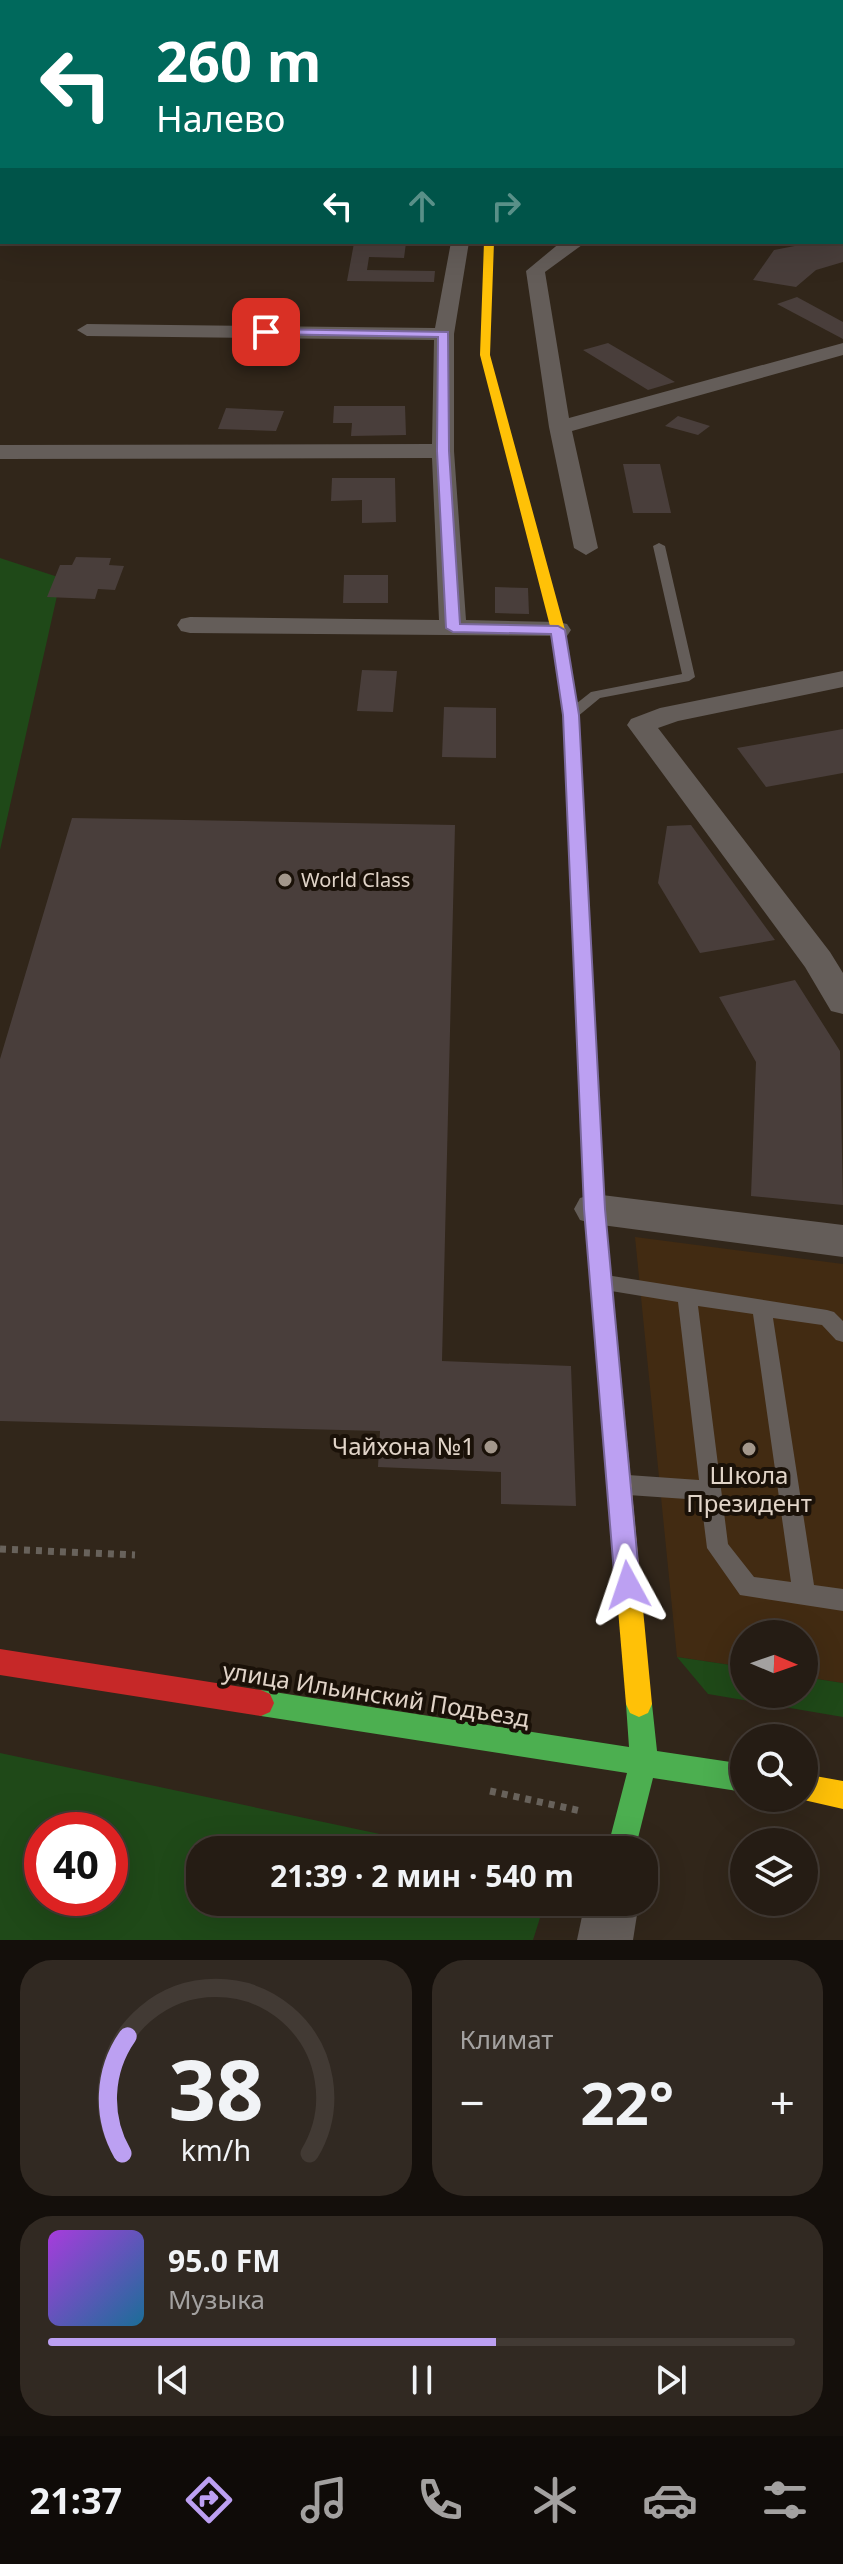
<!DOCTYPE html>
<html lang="ru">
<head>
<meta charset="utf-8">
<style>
  :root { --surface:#251c14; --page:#312922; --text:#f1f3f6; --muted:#a3a1a0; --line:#423a34; --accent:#bca0f2 }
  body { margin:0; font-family:"Noto Sans",sans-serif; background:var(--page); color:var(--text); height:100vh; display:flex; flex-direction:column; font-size:30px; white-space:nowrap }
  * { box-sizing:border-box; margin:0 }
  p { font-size:26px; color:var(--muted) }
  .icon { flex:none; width:44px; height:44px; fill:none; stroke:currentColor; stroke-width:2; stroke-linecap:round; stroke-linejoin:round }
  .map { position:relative; height:1940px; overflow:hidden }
  .side { display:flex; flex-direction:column; gap:20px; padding:20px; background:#140f0b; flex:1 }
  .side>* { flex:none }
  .banner { position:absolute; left:0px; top:0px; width:844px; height:244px; box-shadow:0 8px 32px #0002,0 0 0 2px var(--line); background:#00695c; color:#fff; overflow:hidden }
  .needle { width:52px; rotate:92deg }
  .fabs { position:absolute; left:730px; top:1620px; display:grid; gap:16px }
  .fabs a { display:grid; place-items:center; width:88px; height:88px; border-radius:50%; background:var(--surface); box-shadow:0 8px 32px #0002,0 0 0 2px var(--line); font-size:40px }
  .speed { position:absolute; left:24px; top:1812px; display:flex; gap:16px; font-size:40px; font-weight:700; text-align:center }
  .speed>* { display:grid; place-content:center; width:104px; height:104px; border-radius:50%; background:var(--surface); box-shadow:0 8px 32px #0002,0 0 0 2px var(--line); line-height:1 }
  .speed .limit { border:12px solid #d22; background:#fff; color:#111 }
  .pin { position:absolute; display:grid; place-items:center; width:68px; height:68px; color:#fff; margin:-34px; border-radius:16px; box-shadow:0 4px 12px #0006 }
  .me { position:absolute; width:88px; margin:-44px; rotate:355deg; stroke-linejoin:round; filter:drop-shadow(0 0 6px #0008) }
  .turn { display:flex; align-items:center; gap:28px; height:168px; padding:0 24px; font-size:36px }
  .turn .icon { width:104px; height:104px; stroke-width:2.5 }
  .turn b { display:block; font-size:56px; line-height:68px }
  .lanes { display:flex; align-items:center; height:76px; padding:0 24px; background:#0003; justify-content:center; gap:40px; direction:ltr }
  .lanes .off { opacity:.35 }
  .big { font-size:60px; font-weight:700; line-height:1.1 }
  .side .tile { flex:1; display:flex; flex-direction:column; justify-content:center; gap:12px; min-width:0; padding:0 28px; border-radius:32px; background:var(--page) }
  .side .dial { align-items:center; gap:0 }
  .dial svg { height:208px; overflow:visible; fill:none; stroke:var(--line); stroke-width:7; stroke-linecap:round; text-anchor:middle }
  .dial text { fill:var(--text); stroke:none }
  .song { display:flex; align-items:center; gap:24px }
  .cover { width:96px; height:96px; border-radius:12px; background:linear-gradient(135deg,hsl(280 70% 55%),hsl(200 70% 35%)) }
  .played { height:8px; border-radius:4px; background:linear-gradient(90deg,var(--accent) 60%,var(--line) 60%) }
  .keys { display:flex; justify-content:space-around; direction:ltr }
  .heat { display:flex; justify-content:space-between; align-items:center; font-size:44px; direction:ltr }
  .side .tiles { flex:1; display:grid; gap:20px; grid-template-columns:1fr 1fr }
  .tile:last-child { grid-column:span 2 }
  .trip { position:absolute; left:186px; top:1836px; width:472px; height:80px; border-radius:32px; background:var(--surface); box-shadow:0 8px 32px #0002,0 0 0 2px var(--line); font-weight:700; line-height:80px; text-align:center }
  .menu { display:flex; height:128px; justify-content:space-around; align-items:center; background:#0f0b08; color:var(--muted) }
  .menu .icon { width:56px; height:56px }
  .menu .active { color:var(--accent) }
  .menu b { font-size:36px; color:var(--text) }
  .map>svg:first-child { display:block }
  .built { fill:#422b12 }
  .green { fill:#1f4918; fill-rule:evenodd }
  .building { fill:#493e3b }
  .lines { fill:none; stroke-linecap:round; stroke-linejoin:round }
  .path { stroke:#68625b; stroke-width:7; stroke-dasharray:6 6; stroke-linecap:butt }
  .lane { fill:#645d59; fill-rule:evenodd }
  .street { fill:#645d59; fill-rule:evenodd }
  .fast { fill:#4caf50; fill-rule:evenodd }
  .slow { fill:#ffc107; fill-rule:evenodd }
  .jam { fill:#c62828; fill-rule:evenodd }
  .route { fill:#bca0f2; stroke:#7a689d; stroke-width:2 }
  .poi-dot { fill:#a3978b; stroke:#1a1108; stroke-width:3 }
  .labels { text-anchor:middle; stroke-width:8; stroke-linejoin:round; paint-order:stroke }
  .poi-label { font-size:20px; fill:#e1d4c8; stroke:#1a1108; text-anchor:start }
  .near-poi-label { font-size:24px; fill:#e1d4c8; stroke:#1a1108; text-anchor:end }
  .near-street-label { font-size:24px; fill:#e1d4c8; stroke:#1a1108 }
</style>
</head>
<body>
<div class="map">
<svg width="843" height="1940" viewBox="0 0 843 1940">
  <rect width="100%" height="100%" fill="#31261a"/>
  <!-- built -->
  <polygon class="built" points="635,1237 843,1264 843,1683 804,1677 804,1634 744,1634 744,1667 677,1657"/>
  <!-- green -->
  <g class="green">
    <polygon points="0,558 61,578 0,850"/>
    <polygon points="677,1657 744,1667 744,1694 804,1694 804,1677 843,1683 843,1717 708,1694"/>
    <path d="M 0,1753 L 455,1850 L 200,1850 L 200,1902 L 545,1902 L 533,1940 L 0,1940 ZM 110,1830 L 110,1898 L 42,1898 L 42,1830 Z"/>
  </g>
  <!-- building -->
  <g class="building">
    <polygon points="354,243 406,243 404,258 369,257 367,270 435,271 434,282 347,281"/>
    <polygon points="805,244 843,244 843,262 816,270 796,287 753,280 774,250"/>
    <polygon points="797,297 843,322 843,339 777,304"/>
    <polygon points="608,343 675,382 648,390 583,350"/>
    <polygon points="334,406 405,406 406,435 351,436 352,423 333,423"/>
    <polygon points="226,408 284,411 276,431 218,429"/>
    <polygon points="678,416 710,426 698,435 665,426"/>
    <polygon points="623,464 660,464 671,513 633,513"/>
    <polygon points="332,478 395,478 396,522 362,523 362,500 331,501"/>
    <polygon points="76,557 111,558 109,565 124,566 115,590 98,589 95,599 47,597 60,565 72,565"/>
    <polygon points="344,575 388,575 388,603 343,603"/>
    <polygon points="495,587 528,588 529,614 495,613"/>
    <polygon points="362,670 397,671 393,712 357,711"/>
    <polygon points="444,707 496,708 496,758 442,757"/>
    <polygon points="843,729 843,773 766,787 737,748"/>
    <polygon points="72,818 455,825 442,1361 571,1366 576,1506 501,1504 501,1472 378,1467 380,1431 0,1421 0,1059"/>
    <polygon points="691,825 775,940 700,953 658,883 667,826"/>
    <polygon points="795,980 840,1051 843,1205 751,1196 756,1062 719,997"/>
  </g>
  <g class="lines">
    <!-- path -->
    <g class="path">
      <polyline points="0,1549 135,1555"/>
      <polyline points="490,1791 581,1811"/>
    </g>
    <!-- lane -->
    <g class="lane">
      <polygon points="659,543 665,546 695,677 689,681 600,698 577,717 567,717 567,711 591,692 682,674 653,546"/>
      <path d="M 606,1275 L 827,1310 L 834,1312 L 843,1321 L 843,1342 L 836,1340 L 822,1325 L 773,1318 L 814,1585 L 843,1589 L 843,1611 L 740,1595 L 707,1548 L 701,1500 L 628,1495 L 620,1492 L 617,1485 L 620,1478 L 628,1475 L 699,1480 L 678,1302 L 599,1289 L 596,1283 L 599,1277 ZM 698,1306 L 753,1314 L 791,1582 L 754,1577 L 728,1544 Z"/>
    </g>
    <!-- street -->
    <g class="street">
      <rect x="0" y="109" width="2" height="10"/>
      <rect x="842" y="132" width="1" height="10"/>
      <polygon points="451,242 469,242 454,334 454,451 466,620 558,622 567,624 571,630 567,636 190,633 181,631 177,625 181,619 190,617 439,620 432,458 0,459 0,445 432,444 434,340 87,336 77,330 87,324 435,328"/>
      <polygon points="561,242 586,242 545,272 569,418 843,343 843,355 572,431 598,548 586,555 574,548 549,427 526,271"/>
      <polygon points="843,671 843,687 678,721 658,728 830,952 843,973 843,1014 831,1011 805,967 627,725 631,719 660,708"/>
      <polygon points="594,1194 843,1225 843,1257 594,1224 580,1220 574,1209 580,1198"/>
      <polygon points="585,1902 639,1902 633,1940 577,1940"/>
    </g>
    <!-- fast -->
    <g class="fast">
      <polygon points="564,667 571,671 579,715 604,1209 615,1314 612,1320 604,1323 596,1320 593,1314 584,1209 563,715 557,671"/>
      <polygon points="261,1690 629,1747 626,1704 630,1695 639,1691 648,1695 652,1704 657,1751 744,1764 744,1792 653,1778 635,1850 607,1850 627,1773 261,1716 252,1712 248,1703 252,1694"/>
    </g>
    <!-- slow -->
    <g class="slow">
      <polygon points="484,242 494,242 490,355 565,630 571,671 564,675 557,671 551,630 480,355"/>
      <polygon points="604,1305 612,1308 615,1314 652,1704 648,1713 639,1717 630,1713 626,1704 593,1314 596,1308"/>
      <polygon points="804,1774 843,1781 843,1809 795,1798 804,1798"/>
    </g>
    <!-- jam -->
    <polygon class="jam" points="0,1649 261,1690 270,1694 274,1703 270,1712 261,1716 0,1675"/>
  </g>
  <!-- route -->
  <polygon class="route" points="266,329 448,332 449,451 460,624 558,626 565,630 579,715 605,1209 640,1585 637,1594 628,1597 619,1594 615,1585 584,1209 563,715 551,634 453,632 446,628 437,451 438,337 262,334"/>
  <!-- markers -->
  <g class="poi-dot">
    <circle cx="285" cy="880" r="8"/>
    <circle cx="491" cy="1447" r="8"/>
    <circle cx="749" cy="1449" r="8"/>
  </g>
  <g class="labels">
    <!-- poi labels -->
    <g class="poi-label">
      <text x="301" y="887">World Class</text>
    </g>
    <!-- near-poi labels -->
    <g class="near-poi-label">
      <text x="475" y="1455">Чайхона №1</text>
      <text x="749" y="1484" text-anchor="middle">Школа<tspan x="749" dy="28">Президент</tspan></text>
    </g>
    <!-- near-street labels -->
    <g class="near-street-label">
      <text transform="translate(376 1695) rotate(9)" y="8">улица Ильинский Подъезд</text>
    </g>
  </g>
</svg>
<div class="fabs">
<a><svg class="needle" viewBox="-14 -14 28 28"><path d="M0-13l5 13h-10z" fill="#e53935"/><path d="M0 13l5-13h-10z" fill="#a3a1a0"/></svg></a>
<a><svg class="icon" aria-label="search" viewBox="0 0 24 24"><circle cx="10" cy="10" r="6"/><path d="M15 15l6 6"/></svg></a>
<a><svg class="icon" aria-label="layers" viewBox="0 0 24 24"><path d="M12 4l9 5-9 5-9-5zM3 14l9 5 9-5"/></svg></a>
</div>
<div class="speed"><div class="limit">40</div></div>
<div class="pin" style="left:266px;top:332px;background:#d93025"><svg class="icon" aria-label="arrive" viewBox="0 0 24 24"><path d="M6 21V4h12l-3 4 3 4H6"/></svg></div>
<svg class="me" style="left:628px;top:1585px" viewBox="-20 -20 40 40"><path d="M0-17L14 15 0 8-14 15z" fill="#bca0f2" stroke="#fff" stroke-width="4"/></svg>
<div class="trip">21:39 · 2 мин · 540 m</div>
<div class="banner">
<div class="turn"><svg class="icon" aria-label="left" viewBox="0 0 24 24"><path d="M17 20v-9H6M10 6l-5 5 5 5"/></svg><div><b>260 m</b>Налево</div></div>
<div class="lanes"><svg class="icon" aria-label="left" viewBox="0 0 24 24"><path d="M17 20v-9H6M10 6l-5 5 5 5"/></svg><svg class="icon off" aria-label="ahead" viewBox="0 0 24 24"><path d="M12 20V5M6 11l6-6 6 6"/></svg><svg class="icon off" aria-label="right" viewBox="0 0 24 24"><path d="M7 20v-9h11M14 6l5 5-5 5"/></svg></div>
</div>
</div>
<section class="side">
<div class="tiles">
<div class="tile dial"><svg viewBox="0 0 100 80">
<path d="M14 69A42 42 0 1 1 86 69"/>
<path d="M14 69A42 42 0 0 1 16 24" stroke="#bca0f2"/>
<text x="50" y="56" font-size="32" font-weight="700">38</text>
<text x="50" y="72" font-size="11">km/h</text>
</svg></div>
<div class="tile"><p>Климат</p>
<div class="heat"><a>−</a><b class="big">22°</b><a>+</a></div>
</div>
<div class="tile">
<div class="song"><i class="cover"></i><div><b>95.0 FM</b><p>Музыка</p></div></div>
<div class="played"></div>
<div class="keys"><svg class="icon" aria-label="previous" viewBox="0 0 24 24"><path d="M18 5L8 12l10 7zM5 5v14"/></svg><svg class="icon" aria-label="pause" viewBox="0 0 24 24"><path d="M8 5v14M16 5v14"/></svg><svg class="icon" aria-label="next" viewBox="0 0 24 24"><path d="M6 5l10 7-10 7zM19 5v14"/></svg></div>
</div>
</div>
</section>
<nav class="menu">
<b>21:37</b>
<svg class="icon active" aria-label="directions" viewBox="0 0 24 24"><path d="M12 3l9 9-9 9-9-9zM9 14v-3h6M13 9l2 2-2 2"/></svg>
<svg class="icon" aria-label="music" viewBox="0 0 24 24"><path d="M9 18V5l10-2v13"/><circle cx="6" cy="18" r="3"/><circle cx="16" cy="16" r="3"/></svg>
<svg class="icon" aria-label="phone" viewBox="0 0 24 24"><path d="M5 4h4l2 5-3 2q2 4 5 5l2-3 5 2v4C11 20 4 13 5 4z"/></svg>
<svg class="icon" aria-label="climate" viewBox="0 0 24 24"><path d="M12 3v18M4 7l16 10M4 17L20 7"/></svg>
<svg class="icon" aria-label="car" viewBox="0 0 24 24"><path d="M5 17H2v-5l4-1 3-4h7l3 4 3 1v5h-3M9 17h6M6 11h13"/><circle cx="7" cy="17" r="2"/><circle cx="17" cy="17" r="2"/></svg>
<svg class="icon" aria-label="filters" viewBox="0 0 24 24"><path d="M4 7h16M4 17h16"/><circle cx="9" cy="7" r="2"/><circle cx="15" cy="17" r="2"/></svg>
</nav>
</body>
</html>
